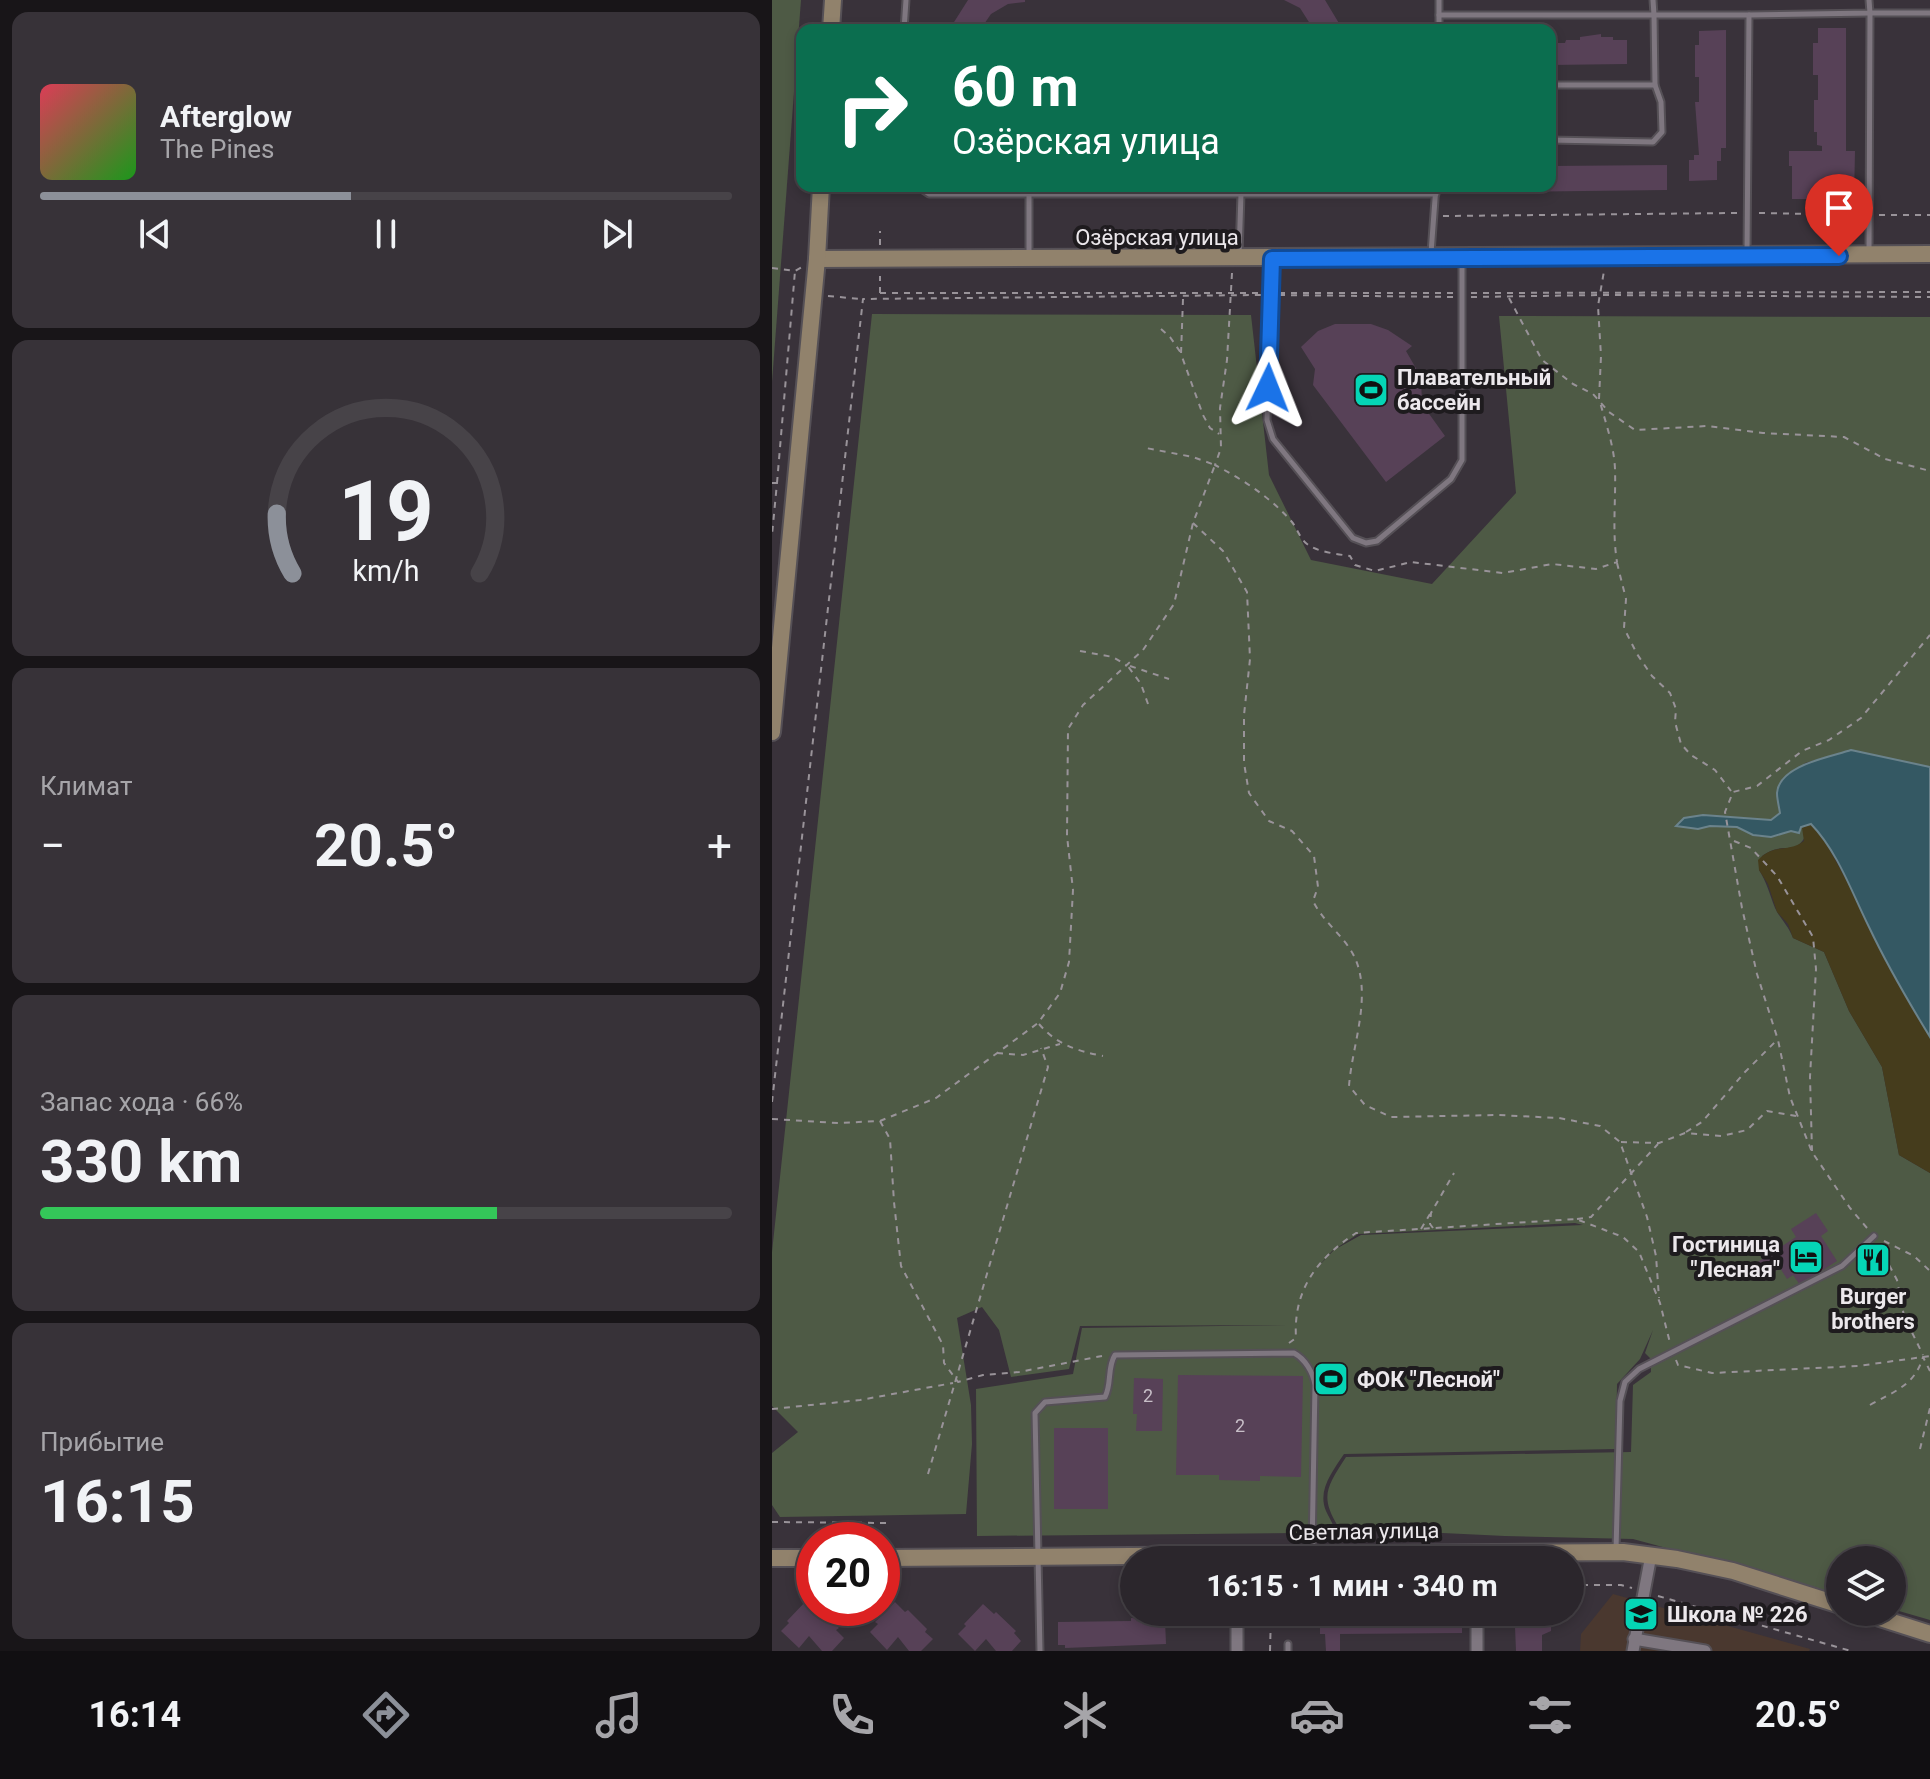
<!DOCTYPE html>
<html lang="ru">
<head>
<meta charset="utf-8">
<style>
  :root { --surface:#2b262c; --page:#373238; --text:#f1f3f6; --muted:#a6a5a9; --line:#474348; --accent:#8c9099 }
  body { margin:0; font-family:Roboto,sans-serif; background:var(--page); color:var(--text); height:100vh; display:flex; flex-direction:column; font-size:30px; white-space:nowrap }
  * { box-sizing:border-box; margin:0 }
  p { font-size:26px; color:var(--muted) }
  .icon { flex:none; width:44px; height:44px; fill:none; stroke:currentColor; stroke-width:2; stroke-linecap:round; stroke-linejoin:round }
  .map { position:relative; flex:1; overflow:hidden }
  .drawer { display:flex; flex-direction:column; gap:12px; padding:12px; background:#181518; width:772px }
  .drawer>* { flex:none }
  .banner { position:absolute; left:24px; top:24px; width:760px; height:168px; border-radius:16px; box-shadow:0 4px 12px #0003,0 0 0 2px var(--line); background:#0b6e4f; color:#fff; overflow:hidden }
  .fabs { position:absolute; left:1054px; top:1546px; display:grid; gap:16px }
  .fabs a { display:grid; place-items:center; width:80px; height:80px; border-radius:50%; background:var(--surface); box-shadow:0 4px 12px #0003,0 0 0 2px var(--line); font-size:40px }
  .speed { position:absolute; left:24px; top:1522px; display:flex; gap:16px; font-size:40px; font-weight:700; text-align:center }
  .speed>* { display:grid; place-content:center; width:104px; height:104px; border-radius:50%; background:var(--surface); box-shadow:0 4px 12px #0003,0 0 0 2px var(--line); line-height:1 }
  .speed .limit { border:12px solid #d22; background:#fff; color:#111 }
  .pin { position:absolute; display:grid; place-items:center; width:68px; height:68px; color:#fff; margin:-82px -34px; border-radius:50% 50% 50% 0; rotate:-45deg; box-shadow:0 0 8px #0007 }
  .pin .icon { rotate:45deg }
  .me { position:absolute; width:88px; margin:-44px; rotate:2deg; stroke-linejoin:round; filter:drop-shadow(0 0 6px #0008) }
  .turn { display:flex; align-items:center; gap:28px; height:168px; padding:0 24px; font-size:36px }
  .turn .icon { width:104px; height:104px; stroke-width:2.5 }
  .turn b { display:block; font-size:56px; line-height:68px }
  .big { font-size:60px; font-weight:700; line-height:1.1 }
  .drawer .tile { flex:1; display:flex; flex-direction:column; justify-content:center; gap:12px; min-width:0; padding:0 28px; border-radius:16px; background:var(--page) }
  .drawer .dial { align-items:center; gap:0 }
  .dial svg { height:208px; overflow:visible; fill:none; stroke:var(--line); stroke-width:7; stroke-linecap:round; text-anchor:middle }
  .dial text { fill:var(--text); stroke:none }
  .song { display:flex; align-items:center; gap:24px }
  .cover { width:96px; height:96px; border-radius:12px; background:linear-gradient(135deg,hsl(350 70% 55%),hsl(120 70% 35%)) }
  .played { height:8px; border-radius:4px; background:linear-gradient(90deg,var(--accent) 45%,var(--line) 45%) }
  .keys { display:flex; justify-content:space-around; direction:ltr }
  .heat { display:flex; justify-content:space-between; align-items:center; font-size:44px; direction:ltr }
  .charge { height:12px; border-radius:6px; background:linear-gradient(90deg,#34c759 66%,var(--line) 0) }
  .trip { position:absolute; left:348px; top:1546px; width:464px; height:80px; border-radius:40px; background:var(--surface); box-shadow:0 4px 12px #0003,0 0 0 2px var(--line); font-weight:700; line-height:80px; text-align:center }
  .dock { display:flex; height:128px; justify-content:space-around; align-items:center; background:#110f12; color:var(--muted) }
  .dock .icon { width:56px; height:56px }
  .dock .selected { color:var(--accent) }
  .dock b { font-size:36px; color:var(--text) }
  main { display:flex; flex:1; min-height:0 }
  .map>svg:first-child { display:block }
  .education { fill:#4a382f }
  .green { fill:#4e5a45; fill-rule:evenodd }
  .sand { fill:#453c1c }
  .water { fill:#345863; stroke:#6b838c; stroke-width:2 }
  .building { fill:#574157 }
  .lines { fill:none; stroke-linecap:round; stroke-linejoin:round }
  .lane-casing { stroke:#555056; stroke-width:9 }
  .street-casing { stroke:#555056; stroke-width:15 }
  .secondary-casing { stroke:#555056; stroke-width:20 }
  .path { stroke:#999399; stroke-width:2; stroke-dasharray:6 6; stroke-linecap:butt }
  .lane { stroke:#7f7780; stroke-width:5 }
  .street { stroke:#7f7780; stroke-width:11 }
  .secondary { stroke:#91826c; stroke-width:16 }
  .route-casing { stroke:#114b97; stroke-width:20 }
  .route { stroke:#1a73e8; stroke-width:14 }
  .labels { text-anchor:middle; stroke-width:8; stroke-linejoin:round; paint-order:stroke }
  .number-label { font-size:18px; fill:#c7bec7 }
  .street-label { font-size:22px; fill:#ece8ec; stroke:#1e1b1e }
  .poi-label { font-size:22px; font-weight:bold; fill:#ece8ec; stroke:#1e1b1e; text-anchor:start }
</style>
</head>
<body>
<main>
<section class="drawer">
<div class="tile">
<div class="song"><i class="cover"></i><div><b>Afterglow</b><p>The Pines</p></div></div>
<div class="played"></div>
<div class="keys"><svg class="icon" aria-label="previous" viewBox="0 0 24 24"><path d="M18 5L8 12l10 7zM5 5v14"/></svg><svg class="icon" aria-label="pause" viewBox="0 0 24 24"><path d="M8 5v14M16 5v14"/></svg><svg class="icon" aria-label="next" viewBox="0 0 24 24"><path d="M6 5l10 7-10 7zM19 5v14"/></svg></div>
</div>
<div class="tile dial"><svg viewBox="0 0 100 80">
<path d="M14 69A42 42 0 1 1 86 69"/>
<path d="M14 69A42 42 0 0 1 8 46" stroke="#8c9099"/>
<text x="50" y="56" font-size="32" font-weight="700">19</text>
<text x="50" y="72" font-size="11">km/h</text>
</svg></div>
<div class="tile"><p>Климат</p>
<div class="heat"><a>−</a><b class="big">20.5°</b><a>+</a></div>
</div>
<div class="tile"><p>Запас хода · 66%</p><b class="big">330 km</b><div class="charge"></div></div>
<div class="tile"><p>Прибытие</p><b class="big">16:15</b></div>
</section>
<div class="map">
<svg width="1158" height="1651" viewBox="0 0 1158 1651">
  <rect width="100%" height="100%" fill="#39323a"/>
  <!-- education -->
  <polygon class="education" points="841,1594 1038,1649 1037,1651 808,1651 809,1634"/>
  <!-- green -->
  <g class="green">
    <polygon points="0,0 29,0 0,382"/>
    <path d="M 100,314 L 479,315 L 497,475 L 539,560 L 660,584 L 744,493 L 727,316 L 1158,317 L 1158,767 L 1079,750 L 1033,763 L 1005,792 L 1009,813 L 999,820 L 946,816 L 905,826 C 924,830 941,825 961,827 C 969,828 976,834 984,836 C 1004,839 1022,830 1039,823 C 1024,864 1017,837 990,856 L 987,870 C 995,883 998,895 1003,908 C 1008,919 1016,925 1021,938 L 1052,952 L 1077,1011 L 1110,1067 L 1127,1155 L 1158,1173 L 1158,1620 L 1120,1609 L 1120,1560 L 1068,1560 L 1068,1595 L 861,1539 L 733,1536 L 567,1528 C 547,1496 555,1487 574,1457 L 859,1452 L 861,1385 L 879,1372 L 879,1359 L 873,1353 L 881,1330 L 868,1359 L 845,1384 L 844,1449 L 572,1454 C 561,1471 545,1490 554,1511 C 558,1520 563,1525 563,1536 L 531,1533 L 205,1536 L 204,1389 L 301,1374 L 310,1328 L 516,1325 L 308,1326 L 297,1369 L 239,1377 L 227,1330 L 210,1307 L 185,1318 L 199,1405 L 200,1444 L 194,1514 L 8,1517 L 0,1505 L 0,1453 L 26,1432 L 0,1406 L 0,1252 ZM 803,1223 L 811,1225 L 589,1235 L 562,1250 L 543,1270 L 560,1251 L 586,1234 Z"/>
  </g>
  <!-- sand -->
  <path class="sand" d="M 1039,823 L 1049,834 L 1077,885 L 1123,977 L 1158,1037 L 1158,1173 L 1127,1155 L 1110,1067 L 1077,1011 L 1052,952 L 1021,938 L 1016,924 L 1005,912 L 996,884 L 987,870 L 986,860 C 1002,843 1016,853 1032,841 L 1030,828 Z"/>
  <!-- water -->
  <path class="water" d="M 1079,750 L 1158,767 L 1158,1037 C 1136,1001 1115,965 1097,927 C 1080,893 1066,852 1039,824 L 1029,827 L 1027,833 L 1019,831 L 999,837 L 981,835 L 965,827 L 938,826 L 926,829 L 904,826 L 912,818 L 931,815 L 999,820 L 1008,813 C 1007,807 1005,799 1005,793 C 1007,765 1058,757 1079,750 Z"/>
  <!-- building -->
  <g class="building">
    <polygon points="196,0 253,0 253,2 236,4 219,14 208,30 177,30"/>
    <polygon points="512,0 553,0 571,30 542,30 528,8"/>
    <polygon points="1046,28 1074,28 1074,151 1083,151 1082,199 1020,199 1020,166 1017,166 1017,151 1050,151 1050,146 1045,145 1045,132 1042,132 1042,100 1046,100 1046,75 1041,75 1041,43 1046,43"/>
    <polygon points="954,30 954,148 949,148 949,161 945,161 945,180 917,181 917,160 922,160 922,155 927,155 923,102 927,102 927,77 923,77 923,45 927,45 927,31"/>
    <polygon points="829,34 829,37 841,37 841,40 855,40 855,64 778,65 778,43 793,43 794,40 808,40 808,37"/>
    <polygon points="895,165 895,190 726,192 726,186 778,186 778,166"/>
    <polygon points="563,324 599,324 616,330 640,346 634,351 649,377 650,404 673,436 614,482 541,385 543,369 529,347 546,331"/>
    <polygon points="1044,1213 1056,1231 1049,1236 1065,1261 1028,1285 1021,1275 1015,1279 1008,1268 991,1280 981,1265 1024,1237 1019,1229"/>
    <polygon points="406,1375 531,1376 529,1477 488,1476 488,1481 447,1480 447,1475 404,1475"/>
    <polygon points="362,1378 391,1379 390,1431 364,1431 365,1414 361,1414"/>
    <rect x="282" y="1428" width="54" height="81"/>
    <polygon points="34,1601 45,1611 47,1608 67,1628 64,1630 72,1638 60,1651 50,1651 37,1636 27,1648 9,1631 17,1623 15,1621"/>
    <polygon points="123,1602 133,1612 136,1610 155,1629 153,1632 161,1639 149,1651 137,1651 126,1637 115,1650 98,1632 106,1624 103,1622"/>
    <polygon points="211,1604 222,1614 224,1612 244,1631 242,1633 249,1641 240,1651 224,1651 214,1639 203,1651 186,1634 194,1626 192,1624"/>
    <polygon points="548,1612 690,1612 690,1633 568,1634 568,1651 554,1651 553,1634 548,1634"/>
    <polygon points="751,1612 779,1612 779,1631 770,1635 770,1651 744,1651 743,1627 751,1627"/>
    <polygon points="359,1618 393,1620 394,1644 293,1648 293,1645 286,1645 286,1622 359,1621"/>
  </g>
  <g class="lines">
    <!-- lane casing -->
    <g class="lane-casing">
      <g id="lane">
        <polyline points="667,15 667,0"/>
        <polyline points="132,30 134,0"/>
        <polyline points="667,30 667,15 882,15 881,0"/>
        <polyline points="778,85 883,85"/>
        <polyline points="778,140 881,142 890,132 889,102 883,85 882,15 977,15"/>
        <polyline points="145,186 157,194 664,194"/>
        <polyline points="257,194 257,254"/>
        <polyline points="1097,251 1098,13 1158,13"/>
        <polyline points="659,253 664,186"/>
        <polyline points="975,253 977,15 1098,13 1097,0"/>
        <polyline points="467,254 469,194"/>
        <polyline points="500,260 495,420 501,439 581,538 594,543 605,541 679,479 690,460 690,258"/>
        <polyline points="844,1550 848,1401 853,1382 867,1369 1070,1266 1102,1236"/>
        <polyline points="516,1644 516,1651"/>
        <path d="M 268,1651 L 263,1413 L 273,1402 L 333,1397 C 340,1384 335,1367 343,1355 L 522,1353 C 533,1359 541,1372 543,1385 L 540,1551"/>
      </g>
    </g>
    <!-- street casing -->
    <g class="street-casing">
      <g id="street">
        <polyline points="465,1612 465,1651"/>
        <polyline points="862,1639 933,1651"/>
        <polyline points="705,1651 705,1612"/>
        <polyline points="861,1651 879,1555"/>
      </g>
    </g>
    <!-- secondary casing -->
    <g class="secondary-casing">
      <g id="secondary">
        <polyline points="59,30 61,0"/>
        <polyline points="45,259 1158,254"/>
        <polyline points="0,732 45,259 49,186"/>
        <polyline points="0,1558 42,1558"/>
        <polyline points="110,1558 851,1552 905,1559 961,1571 1068,1605"/>
        <polyline points="1089,1612 1158,1634"/>
      </g>
    </g>
    <!-- path -->
    <g class="path">
      <polyline points="987,213 1089,215"/>
      <polyline points="1107,215 1158,215"/>
      <polyline points="671,216 965,213"/>
      <polyline points="108,245 108,231"/>
      <polyline points="0,268 23,271 30,267"/>
      <path d="M 460,273 L 455,360 L 448,408 L 449,448 L 443,465 C 473,481 498,497 520,522 C 525,528 528,539 535,544 C 545,552 565,554 578,556 L 583,565 L 603,571 L 639,562 L 731,573 L 780,564 L 824,569 L 845,562 C 840,531 844,500 843,469 C 842,446 834,424 828,402"/>
      <polyline points="108,293 489,293"/>
      <polyline points="108,293 108,276"/>
      <polyline points="507,293 681,293"/>
      <polyline points="699,293 1158,292"/>
      <polyline points="507,295 681,297"/>
      <polyline points="56,296 89,299"/>
      <polyline points="699,297 829,295 1158,297"/>
      <polyline points="737,298 770,360 801,384 821,394 837,412 863,430 935,426 991,433 1072,437 1113,459 1158,471"/>
      <polyline points="411,299 409,354 431,415 438,428 447,434"/>
      <polyline points="389,329 398,337 409,353"/>
      <polyline points="827,399 829,356 826,306 832,271"/>
      <polyline points="0,483 5,483 0,535"/>
      <polyline points="5,483 23,271"/>
      <path d="M 421,523 L 451,551 L 475,592 L 478,659 L 472,715 L 472,763 L 477,793 L 497,821 L 520,831 L 542,856 L 546,887 L 541,901 C 552,923 572,936 582,956 C 601,995 580,1045 577,1086 L 593,1105 L 619,1117 L 726,1115 L 787,1118 L 828,1126 L 848,1142 L 875,1217 L 884,1256 L 887,1298"/>
      <polyline points="845,563 854,599 852,628 865,654 880,676 898,693 904,709 903,722 909,744 919,755 943,770 959,791"/>
      <polyline points="308,651 341,657 354,665"/>
      <polyline points="376,704 369,684 355,665 397,679"/>
      <polyline points="962,841 979,848 1005,876 1041,937 1044,969 1038,1077 1040,1151"/>
      <path d="M 267,1024 C 284,1044 305,1051 331,1056"/>
      <polyline points="225,1053 251,1055 288,1044"/>
      <polyline points="0,1102 91,299 489,295"/>
      <polyline points="0,1119 66,1123 108,1121 164,1098 266,1023 288,993 297,962 301,890 295,836 296,729 311,705 371,650 402,604 421,523 443,465 421,457 374,448"/>
      <polyline points="108,1121 118,1139 122,1202 129,1266 171,1345 172,1363 186,1382 211,1375 247,1372 330,1356"/>
      <polyline points="914,1132 930,1122 973,1072 1005,1040"/>
      <polyline points="849,1142 887,1143 913,1133 950,1136 975,1130 995,1111 1024,1116"/>
      <polyline points="805,1219 819,1217 886,1144"/>
      <polyline points="661,1228 658,1224 659,1213 682,1173"/>
      <polyline points="1095,1228 1078,1208 1040,1152 1018,1097 1006,1040 985,974 970,908 953,812 961,792 985,786 1030,751 1057,740 1089,718 1158,635"/>
      <polyline points="649,1229 658,1214"/>
      <polyline points="1112,1241 1142,1256 1158,1271"/>
      <polyline points="1106,1244 1125,1280 1132,1316 1151,1355"/>
      <path d="M 517,1343 L 524,1338 C 521,1289 546,1258 584,1233 L 804,1219 L 851,1237 L 867,1252 L 888,1303 L 898,1343"/>
      <polyline points="904,1360 906,1365 940,1373 1086,1366 1158,1356"/>
      <path d="M 1098,1405 C 1123,1391 1143,1385 1151,1357 L 1158,1371"/>
      <polyline points="0,1409 88,1400 181,1383"/>
      <polyline points="1148,1449 1158,1408"/>
      <polyline points="156,1474 276,1067 269,1048"/>
      <polyline points="0,1522 115,1523"/>
      <polyline points="798,1585 849,1585 860,1588"/>
      <polyline points="886,1596 1079,1651"/>
      <polyline points="498,1651 499,1614 501,1612"/>
    </g>
    <!-- lane -->
    <use href="#lane" class="lane"/>
    <!-- street -->
    <use href="#street" class="street"/>
    <!-- secondary -->
    <use href="#secondary" class="secondary"/>
  </g>
  <g class="lines">
    <!-- route casing -->
    <g class="route-casing">
      <polyline id="route" points="496,388 500,259 1067,256"/>
    </g>
    <!-- route -->
    <use href="#route" class="route"/>
  </g>
  <!-- icons -->
  <defs>
    <g id="stadium-square" transform="scale(1.8)"><rect x="-9" y="-9" width="18" height="18" rx="4" fill="#05d5b6" stroke="#1e1b1e"/><path d="M0-5a6.5 5 0 1 0 0 10a6.5 5 0 1 0 0-10ZM-3.5-1.8h7v3.6h-7Z" fill="#111"/></g>
    <g id="hotel-square" transform="scale(1.8)"><rect x="-9" y="-9" width="18" height="18" rx="4" fill="#05d5b6" stroke="#1e1b1e"/><path d="M-6-4.5h1.5V1H6V5H4.5V3h-9V5H-6ZM-4 0a1.8 1.8 0 1 1 3.6 0ZM.5 0V-2.5h3Q6-2.5 6 0Z" fill="#111"/></g>
    <g id="restaurant-square" transform="scale(1.8)"><rect x="-9" y="-9" width="18" height="18" rx="4" fill="#05d5b6" stroke="#1e1b1e"/><path d="M-5-6h1v4h1v-4h1v4h1v-4h1v5L-1.5 .5V6h-2V.5L-5-1ZM5-6V6H3V1.5H1.5Q1.5-4 5-6Z" fill="#111"/></g>
    <g id="school-square" transform="scale(1.8)"><rect x="-9" y="-9" width="18" height="18" rx="4" fill="#05d5b6" stroke="#1e1b1e"/><path d="M0-5L7-2L0 1L-7-2ZM-4 1L0 2.5L4 1V4Q0 6-4 4Z" fill="#111"/></g>
  </defs>
  <g fill-rule="evenodd">
    <use href="#stadium-square" x="599" y="390"/>
    <use href="#hotel-square" x="1034" y="1257"/>
    <use href="#restaurant-square" x="1101" y="1260"/>
    <use href="#stadium-square" x="559" y="1379"/>
    <use href="#school-square" x="869" y="1614"/>
  </g>
  <g class="labels">
    <!-- number labels -->
    <g class="number-label">
      <text x="376" y="1402">2</text>
      <text x="468" y="1432">2</text>
    </g>
    <!-- street labels -->
    <g class="street-label">
      <text x="385" y="245">Озёрская улица</text>
      <text transform="translate(592 1531) rotate(-1)" y="8">Светлая улица</text>
    </g>
    <!-- poi labels -->
    <g class="poi-label">
      <text x="625" y="385">Плавательный<tspan x="625" dy="25">бассейн</tspan></text>
      <text x="1008" y="1252" text-anchor="end">Гостиница<tspan x="1008" dy="25">"Лесная"</tspan></text>
      <text x="1101" y="1304" text-anchor="middle">Burger<tspan x="1101" dy="25">brothers</tspan></text>
      <text x="585" y="1387">ФОК "Лесной"</text>
      <text x="895" y="1622">Школа № 226</text>
    </g>
  </g>
</svg>
<div class="fabs">
<a><svg class="icon" aria-label="layers" viewBox="0 0 24 24"><path d="M12 4l9 5-9 5-9-5zM3 14l9 5 9-5"/></svg></a>
</div>
<div class="speed"><div class="limit">20</div></div>
<div class="pin" style="left:1067px;top:256px;background:#d93025"><svg class="icon" aria-label="arrive" viewBox="0 0 24 24"><path d="M6 21V4h12l-3 4 3 4H6"/></svg></div>
<svg class="me" style="left:496px;top:388px" viewBox="-20 -20 40 40"><path d="M0-17L14 15 0 8-14 15z" fill="#1a73e8" stroke="#fff" stroke-width="4"/></svg>
<div class="trip">16:15 · 1 мин · 340 m</div>
<div class="banner">
<div class="turn"><svg class="icon" aria-label="right" viewBox="0 0 24 24"><path d="M7 20v-9h11M14 6l5 5-5 5"/></svg><div><b>60 m</b>Озёрская улица</div></div>
</div>
</div>
</main>
<nav class="dock">
<b>16:14</b>
<svg class="icon selected" aria-label="directions" viewBox="0 0 24 24"><path d="M12 3l9 9-9 9-9-9zM9 14v-3h6M13 9l2 2-2 2"/></svg>
<svg class="icon" aria-label="music" viewBox="0 0 24 24"><path d="M9 18V5l10-2v13"/><circle cx="6" cy="18" r="3"/><circle cx="16" cy="16" r="3"/></svg>
<svg class="icon" aria-label="phone" viewBox="0 0 24 24"><path d="M5 4h4l2 5-3 2q2 4 5 5l2-3 5 2v4C11 20 4 13 5 4z"/></svg>
<svg class="icon" aria-label="climate" viewBox="0 0 24 24"><path d="M12 3v18M4 7l16 10M4 17L20 7"/></svg>
<svg class="icon" aria-label="car" viewBox="0 0 24 24"><path d="M5 17H2v-5l4-1 3-4h7l3 4 3 1v5h-3M9 17h6M6 11h13"/><circle cx="7" cy="17" r="2"/><circle cx="17" cy="17" r="2"/></svg>
<svg class="icon" aria-label="filters" viewBox="0 0 24 24"><path d="M4 7h16M4 17h16"/><circle cx="9" cy="7" r="2"/><circle cx="15" cy="17" r="2"/></svg>
<b>20.5°</b>
</nav>
</body>
</html>
